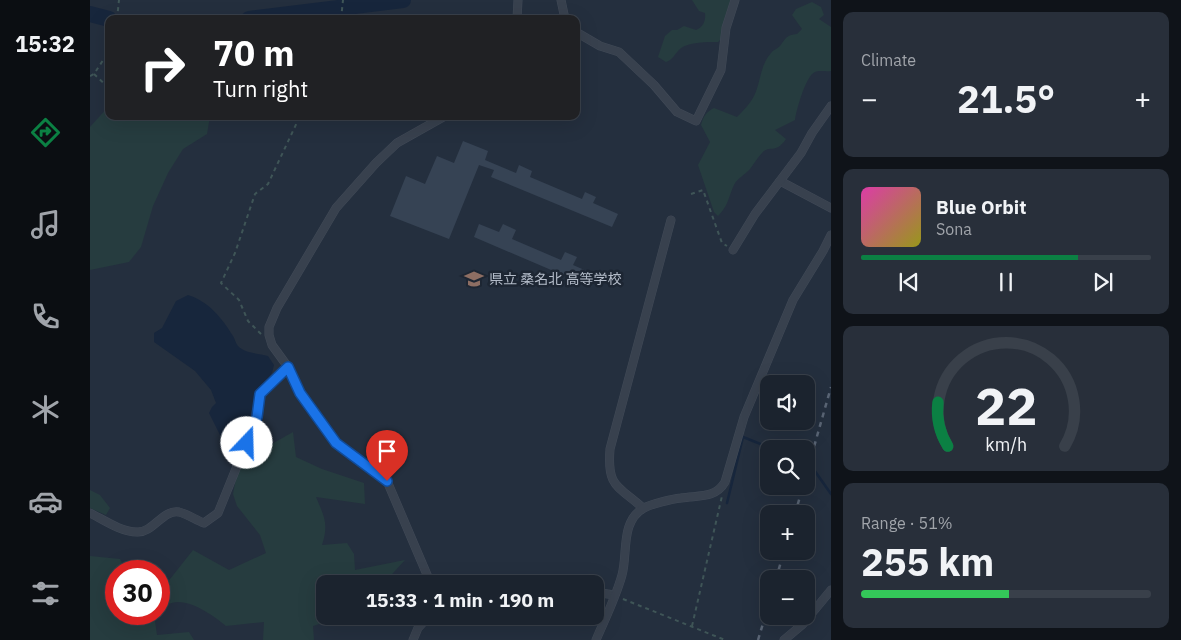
<!DOCTYPE html>
<html lang="en">
<head>
<meta charset="utf-8">
<style>
  :root { --surface:#1b232e; --page:#282f3a; --text:#f1f3f6; --muted:#a0a4aa; --line:#39404a; --accent:#0b8043 }
  body { margin:0; font-family:"IBM Plex Sans","Noto Sans JP",sans-serif; background:var(--page); color:var(--text); height:100vh; display:flex; flex-direction:column; font-size:19px; white-space:nowrap }
  * { box-sizing:border-box; margin:0 }
  p { font-size:16px; color:var(--muted) }
  .icon { flex:none; width:28px; height:28px; fill:none; stroke:currentColor; stroke-width:2; stroke-linecap:round; stroke-linejoin:round }
  .map { position:relative; flex:1; overflow:hidden }
  .details { display:flex; flex-direction:column; gap:12px; padding:12px; background:#0f1319; width:350px }
  .details>* { flex:none }
  .banner { position:absolute; left:15px; top:15px; width:475px; height:105px; border-radius:10px; box-shadow:0 5px 20px #0002,0 0 0 1px var(--line); background:#202124; color:#fff; overflow:hidden }
  .buttons { position:absolute; left:670px; top:375px; display:grid; gap:10px }
  .buttons a { display:grid; place-items:center; width:55px; height:55px; border-radius:10px; background:var(--surface); box-shadow:0 5px 20px #0002,0 0 0 1px var(--line); font-size:25px }
  .speed { position:absolute; left:15px; top:560px; display:flex; gap:10px; font-size:25px; font-weight:700; text-align:center }
  .speed>* { display:grid; place-content:center; width:65px; height:65px; border-radius:50%; background:var(--surface); box-shadow:0 5px 20px #0002,0 0 0 1px var(--line); line-height:1 }
  .speed .limit { border:8px solid #d22; background:#fff; color:#111 }
  .pin { position:absolute; display:grid; place-items:center; width:42px; height:42px; color:#fff; margin:-51px -21px; border-radius:50% 50% 50% 0; rotate:-45deg; box-shadow:0 0 5px #0007 }
  .pin .icon { rotate:45deg }
  .me { position:absolute; width:55px; margin:-28px; rotate:21deg; stroke-linejoin:round; filter:drop-shadow(0 0 4px #0008) }
  .turn { display:flex; align-items:center; gap:18px; height:105px; padding:0 25px; font-size:22px }
  .turn .icon { width:65px; height:65px; stroke-width:2.5 }
  .turn b { display:block; font-size:35px; line-height:42px }
  .big { font-size:38px; font-weight:800; line-height:1.1 }
  .details .card { flex:1; display:flex; flex-direction:column; justify-content:center; gap:8px; min-width:0; padding:0 18px; border-radius:10px; background:var(--page) }
  .details .dial { align-items:center; gap:0 }
  .dial svg { height:130px; overflow:visible; fill:none; stroke:var(--line); stroke-width:7; stroke-linecap:round; text-anchor:middle }
  .dial text { fill:var(--text); stroke:none }
  .song { display:flex; align-items:center; gap:15px }
  .cover { width:60px; height:60px; border-radius:8px; background:linear-gradient(135deg,hsl(320 70% 55%),hsl(60 70% 35%)) }
  .played { height:5px; border-radius:2px; background:linear-gradient(90deg,var(--accent) 75%,var(--line) 75%) }
  .keys { display:flex; justify-content:space-around; direction:ltr }
  .heat { display:flex; justify-content:space-between; align-items:center; font-size:28px; direction:ltr }
  .charge { height:8px; border-radius:4px; background:linear-gradient(90deg,#34c759 51%,var(--line) 0) }
  .trip { position:absolute; left:226px; top:575px; width:288px; height:50px; border-radius:10px; background:var(--surface); box-shadow:0 5px 20px #0002,0 0 0 1px var(--line); font-weight:800; line-height:50px; text-align:center }
  main { display:flex; flex:1; min-height:0 }
  .menu { display:flex; flex-direction:column; width:90px; justify-content:space-around; align-items:center; background:#0b0e12; color:var(--muted) }
  .menu .icon { width:35px; height:35px }
  .menu .selected { color:var(--accent) }
  .menu b { font-size:22px; color:var(--text) }
  .map>svg:first-child { display:block }
  .green { fill:#263c3f }
  .water { fill:#17263c }
  .lines { fill:none; stroke-linecap:round; stroke-linejoin:round }
  .stream { stroke:#17263c; stroke-width:2.5 }
  .river { stroke:#17263c; stroke-width:16 }
  .building { fill:#364354 }
  .street-casing { stroke:#414a57; stroke-width:9 }
  .path { stroke:#3f5557; stroke-width:2; stroke-dasharray:4 4; stroke-linecap:butt }
  .street { stroke:#38414e; stroke-width:8 }
  .rail { stroke:#5a6575; stroke-width:2.5; stroke-dasharray:5 5; stroke-linecap:butt }
  .route-casing { stroke:#114b97; stroke-width:12 }
  .route { stroke:#1a73e8; stroke-width:9 }
  .labels { text-anchor:middle; stroke-width:5; stroke-linejoin:round; paint-order:stroke }
  .poi-label { font-size:14px; fill:#b4bcc9; stroke:#1d2633; text-anchor:start }
</style>
</head>
<body>
<main>
<nav class="menu">
<b>15:32</b>
<svg class="icon selected" aria-label="directions" viewBox="0 0 24 24"><path d="M12 3l9 9-9 9-9-9zM9 14v-3h6M13 9l2 2-2 2"/></svg>
<svg class="icon" aria-label="music" viewBox="0 0 24 24"><path d="M9 18V5l10-2v13"/><circle cx="6" cy="18" r="3"/><circle cx="16" cy="16" r="3"/></svg>
<svg class="icon" aria-label="phone" viewBox="0 0 24 24"><path d="M5 4h4l2 5-3 2q2 4 5 5l2-3 5 2v4C11 20 4 13 5 4z"/></svg>
<svg class="icon" aria-label="climate" viewBox="0 0 24 24"><path d="M12 3v18M4 7l16 10M4 17L20 7"/></svg>
<svg class="icon" aria-label="car" viewBox="0 0 24 24"><path d="M5 17H2v-5l4-1 3-4h7l3 4 3 1v5h-3M9 17h6M6 11h13"/><circle cx="7" cy="17" r="2"/><circle cx="17" cy="17" r="2"/></svg>
<svg class="icon" aria-label="filters" viewBox="0 0 24 24"><path d="M4 7h16M4 17h16"/><circle cx="9" cy="7" r="2"/><circle cx="15" cy="17" r="2"/></svg>
</nav>
<div class="map">
<svg width="741" height="640" viewBox="0 0 741 640">
  <rect width="100%" height="100%" fill="#242f3e"/>
  <!-- green -->
  <g class="green">
    <path d="M 602,0 L 641,0 C 638,13 630,23 633,37 L 628,42 C 617,42 600,42 591,48 C 585,53 583,60 576,62 L 568,57 L 575,36 L 582,30 L 587,30 L 594,26 L 606,30 C 613,27 616,21 615,13 L 609,11 Z"/>
    <path d="M 722,2 L 731,7 L 734,15 L 729,19 L 741,27 L 741,71 C 736,72 729,70 725,72 C 716,75 706,111 705,120 L 685,130 L 696,139 C 685,155 680,144 672,153 C 667,158 664,164 660,169 C 655,175 647,178 644,185 C 638,198 639,205 628,216 L 624,212 L 608,165 L 620,142 L 611,125 C 613,117 616,112 624,108 L 647,117 C 653,111 660,104 664,96 C 671,82 670,65 681,53 C 683,50 687,49 690,46 C 696,38 696,35 707,34 L 712,29 L 702,15 L 706,9 Z"/>
    <polygon points="19,106 19,116 120,116 117,134 93,149 78,173 63,206 51,247 39,262 0,270 0,127"/>
    <path d="M 203,432 L 206,457 L 232,469 L 274,483 L 275,504 L 226,497 C 234,516 239,524 232,545 L 257,543 L 264,554 L 265,570 L 315,560 L 293,584 L 235,584 L 235,616 L 246,616 L 244,619 L 223,626 L 224,640 L 173,640 L 174,622 L 136,626 C 123,615 94,594 77,605 C 72,609 68,616 65,621 L 67,635 L 99,632 L 104,640 L 0,640 L 0,556 L 30,559 L 37,571 L 26,571 L 26,614 L 69,614 L 69,593 L 103,550 L 139,570 L 176,553 L 170,535 L 147,506 L 143,494 L 147,473 L 164,454 Z"/>
    <polygon points="0,490 10,495 20,508 16,515 0,508"/>
  </g>
  <!-- water -->
  <path class="water" d="M 98,295 C 118,301 132,318 143,336 C 145,339 146,344 148,346 C 156,354 169,353 178,356 L 184,365 L 182,373 L 166,396 L 155,433 L 138,451 L 119,413 L 122,407 L 126,403 L 121,390 L 105,371 L 64,342 L 64,333 L 72,328 L 86,301 Z"/>
  <g class="lines">
    <!-- stream -->
    <g class="stream">
      <polyline points="716,463 722,467 741,494"/>
      <polyline points="637,503 653,437 683,449"/>
    </g>
    <!-- river -->
    <g class="river">
      <polyline points="0,14 19,19"/>
      <polyline points="159,19 313,0"/>
    </g>
  </g>
  <!-- building -->
  <g class="building">
    <polygon points="373,141 398,151 395,160 426,173 429,165 442,171 440,177 492,199 495,192 506,197 503,203 528,214 522,227 401,177 404,170 389,165 359,239 300,216 316,176 335,184 347,156 364,163"/>
    <polygon points="389,224 409,232 413,224 426,230 422,239 471,260 475,252 487,257 483,265 506,275 501,287 384,237"/>
  </g>
  <g class="lines">
    <!-- street casing -->
    <g class="street-casing">
      <g id="street">
        <polyline points="471,0 475,19"/>
        <polyline points="427,19 428,0"/>
        <polyline points="486,32 510,46 529,52 564,85 587,112 606,121 631,70 636,28 645,0"/>
        <polyline points="690,181 741,208"/>
        <polyline points="643,250 665,214 711,153 722,133 741,106"/>
        <path d="M 553,508 C 527,485 517,487 520,449 L 581,220"/>
        <path d="M 0,513 C 14,520 31,532 47,532 C 63,533 73,509 89,512 C 97,514 106,520 114,523 L 128,513 L 167,417 L 170,394 L 198,367"/>
        <polyline points="341,584 297,481 246,443 210,393 198,367 182,345 179,335 179,327 187,308 246,208 286,163 307,143 355,116"/>
        <polyline points="438,584 444,581 467,584"/>
        <polyline points="505,592 524,595"/>
        <polyline points="323,640 328,628 339,616"/>
        <path d="M 506,640 C 515,619 526,597 532,575 C 538,554 530,521 554,508 C 561,504 582,499 591,498 C 608,495 625,499 635,482 L 654,417 L 703,300 L 733,251 L 741,235"/>
        <polyline points="694,640 713,624 741,590"/>
      </g>
    </g>
    <!-- path -->
    <g class="path">
      <polyline points="27,19 29,0"/>
      <polyline points="251,19 253,0"/>
      <polyline points="4,74 19,88"/>
      <polyline points="0,76 4,74 19,51"/>
      <polyline points="601,194 613,190 632,243 637,246"/>
      <polyline points="171,334 158,321 149,300 131,283 145,253 165,194 178,184 210,116"/>
      <polyline points="533,599 635,640"/>
      <polyline points="602,626 632,496"/>
    </g>
    <!-- street -->
    <use href="#street" class="street"/>
    <!-- rail -->
    <g class="rail">
      <polyline points="716,475 741,387"/>
      <polyline points="705,514 713,486"/>
      <polyline points="686,579 694,551"/>
      <polyline points="668,640 679,604"/>
    </g>
  </g>
  <g class="lines">
    <!-- route casing -->
    <g class="route-casing">
      <polyline id="route" points="157,443 167,417 170,394 198,367 210,393 246,443 297,481"/>
    </g>
    <!-- route -->
    <use href="#route" class="route"/>
  </g>
  <!-- icons -->
  <defs>
    <g id="school-bare" transform="scale(1.5)"><path d="M0-5L7-2L0 1L-7-2ZM-4 1L0 2.5L4 1V4Q0 6-4 4Z" fill="#8d6e63" stroke="#1d2633" stroke-width="2.5" paint-order="stroke"/></g>
  </defs>
  <g fill-rule="evenodd">
    <use href="#school-bare" x="384" y="279"/>
  </g>
  <g class="labels">
    <!-- poi labels -->
    <g class="poi-label">
      <text x="399" y="284">県立 桑名北 高等学校</text>
    </g>
  </g>
</svg>
<div class="buttons">
<a><svg class="icon" aria-label="sound" viewBox="0 0 24 24"><path d="M4 9h4l5-4v14l-5-4H4zM17 9q2 3 0 6"/></svg></a>
<a><svg class="icon" aria-label="search" viewBox="0 0 24 24"><circle cx="10" cy="10" r="6"/><path d="M15 15l6 6"/></svg></a>
<a>+</a>
<a>−</a>
</div>
<div class="speed"><div class="limit">30</div></div>
<div class="pin" style="left:297px;top:481px;background:#d93025"><svg class="icon" aria-label="arrive" viewBox="0 0 24 24"><path d="M6 21V4h12l-3 4 3 4H6"/></svg></div>
<svg class="me" style="left:157px;top:443px" viewBox="-20 -20 40 40"><circle r="19" fill="#fff"/><path d="M0-13L10 11 0 6-10 11z" fill="#1a73e8"/></svg>
<div class="trip">15:33 · 1 min · 190 m</div>
<div class="banner">
<div class="turn"><svg class="icon" aria-label="right" viewBox="0 0 24 24"><path d="M7 20v-9h11M14 6l5 5-5 5"/></svg><div><b>70 m</b>Turn right</div></div>
</div>
</div>
<section class="details">
<div class="card"><p>Climate</p>
<div class="heat"><a>−</a><b class="big">21.5°</b><a>+</a></div>
</div>
<div class="card">
<div class="song"><i class="cover"></i><div><b>Blue Orbit</b><p>Sona</p></div></div>
<div class="played"></div>
<div class="keys"><svg class="icon" aria-label="previous" viewBox="0 0 24 24"><path d="M18 5L8 12l10 7zM5 5v14"/></svg><svg class="icon" aria-label="pause" viewBox="0 0 24 24"><path d="M8 5v14M16 5v14"/></svg><svg class="icon" aria-label="next" viewBox="0 0 24 24"><path d="M6 5l10 7-10 7zM19 5v14"/></svg></div>
</div>
<div class="card dial"><svg viewBox="0 0 100 80">
<path d="M14 69A42 42 0 1 1 86 69"/>
<path d="M14 69A42 42 0 0 1 8 42" stroke="#0b8043"/>
<text x="50" y="56" font-size="32" font-weight="700">22</text>
<text x="50" y="72" font-size="11">km/h</text>
</svg></div>
<div class="card"><p>Range · 51%</p><b class="big">255 km</b><div class="charge"></div></div>
</section>
</main>
</body>
</html>
